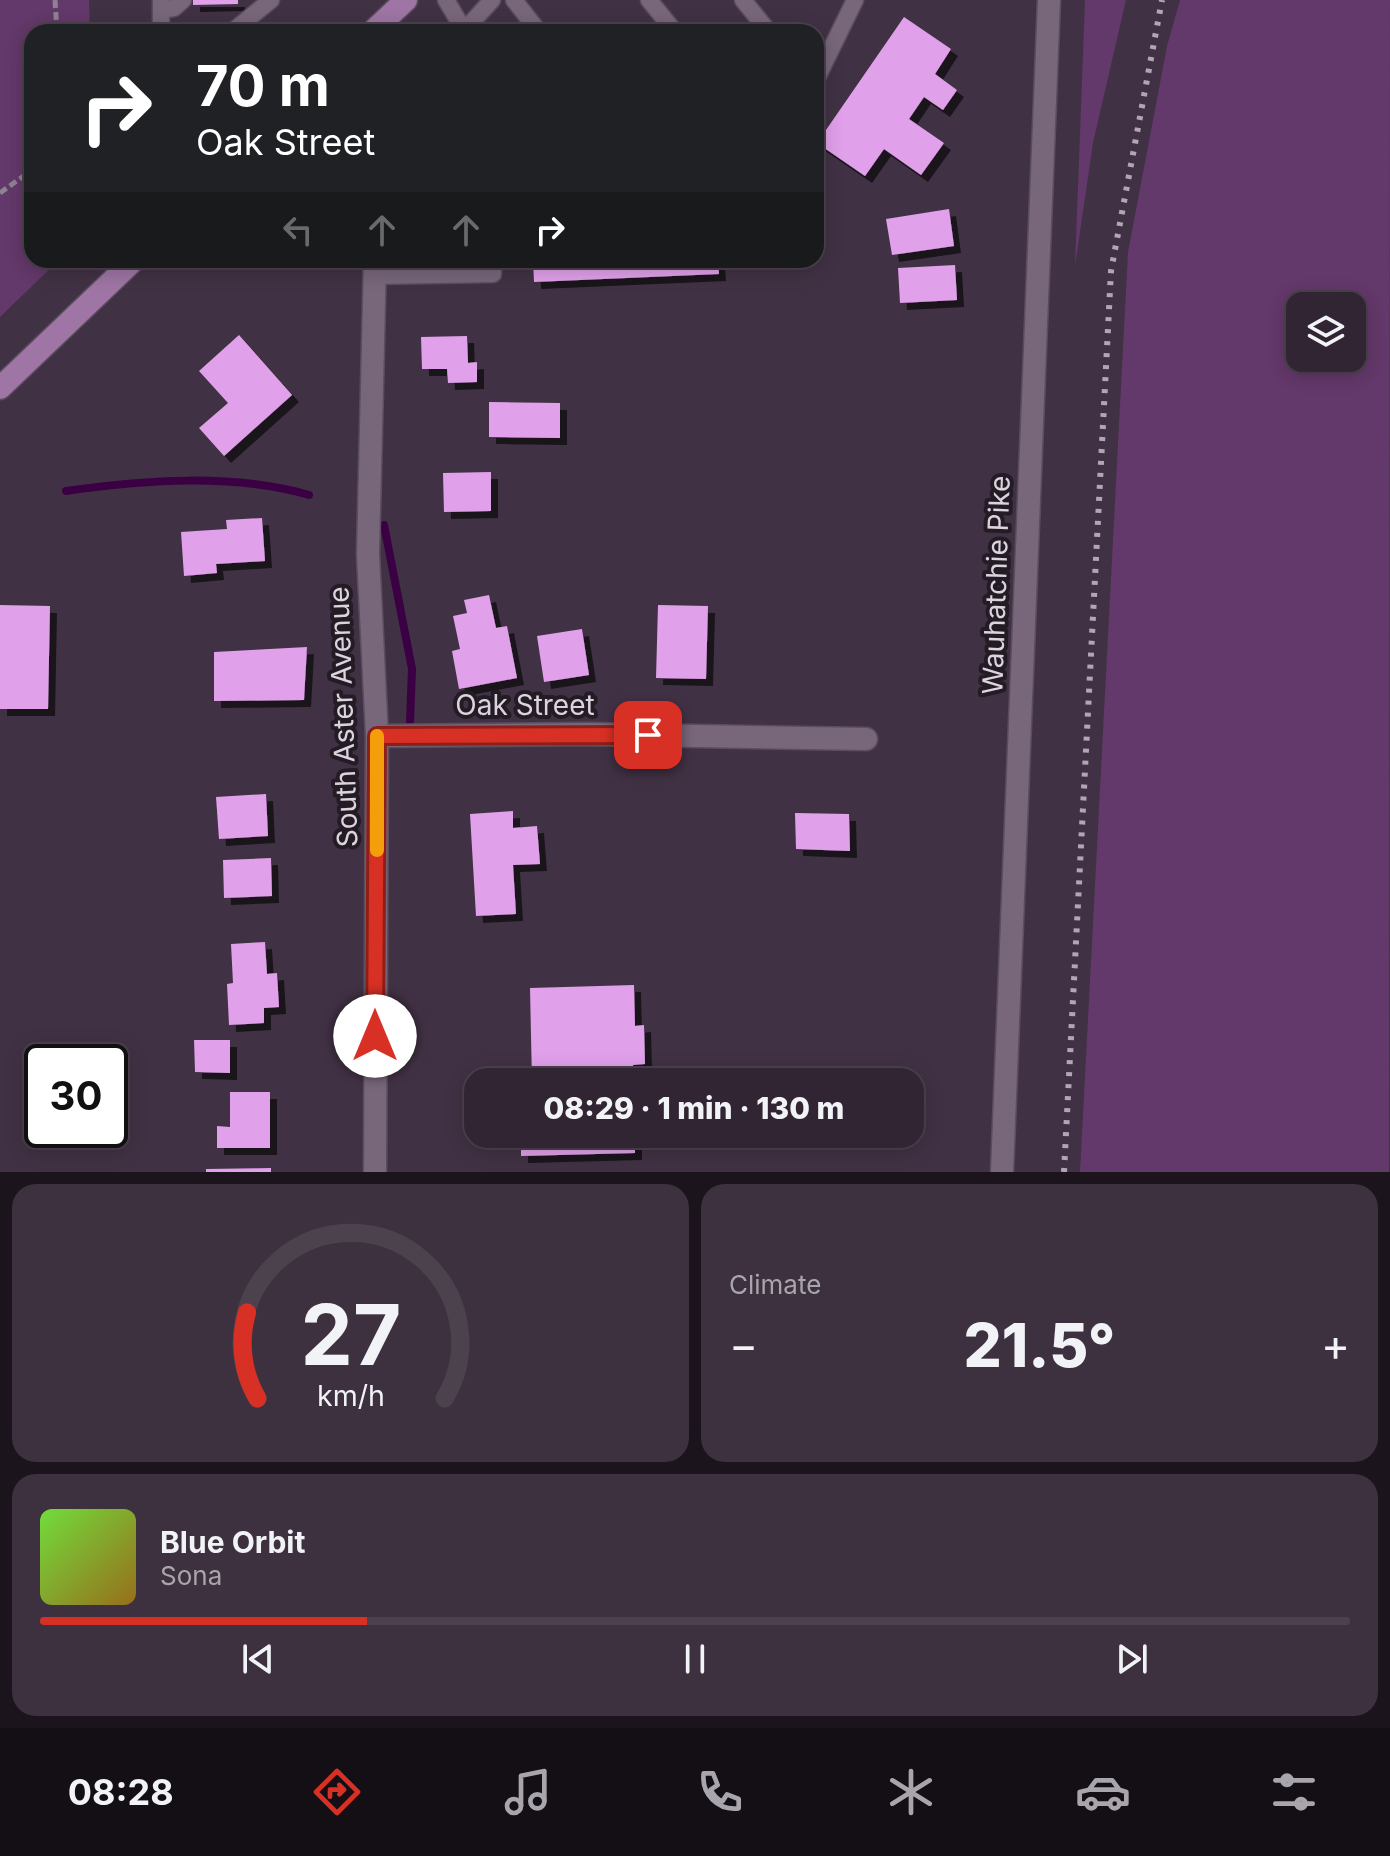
<!DOCTYPE html>
<html lang="en">
<head>
<meta charset="utf-8">
<style>
  :root { --surface:#312533; --page:#3d313f; --text:#f1f3f6; --muted:#a8a5ac; --line:#4c424e; --accent:#d93025 }
  body { margin:0; font-family:Inter,sans-serif; background:var(--page); color:var(--text); height:100vh; display:flex; flex-direction:column; font-size:30px; white-space:nowrap }
  * { box-sizing:border-box; margin:0 }
  p { font-size:26px; color:var(--muted) }
  .icon { flex:none; width:44px; height:44px; fill:none; stroke:currentColor; stroke-width:2; stroke-linecap:round; stroke-linejoin:round }
  .map { position:relative; height:1172px; overflow:hidden }
  .panel { display:flex; flex-direction:column; gap:12px; padding:12px; background:#1b141c; flex:1 }
  .panel>* { flex:none }
  .guide { position:absolute; left:24px; top:24px; width:800px; height:244px; border-radius:24px; box-shadow:0 4px 20px #0003,0 0 0 2px var(--line); background:#202124; color:#fff; overflow:hidden }
  .fabs { position:absolute; left:1286px; top:292px; display:grid; gap:16px }
  .fabs a { display:grid; place-items:center; width:80px; height:80px; border-radius:16px; background:var(--surface); box-shadow:0 4px 20px #0003,0 0 0 2px var(--line); font-size:40px }
  .speed { position:absolute; left:24px; top:1044px; display:flex; gap:16px; font-size:40px; font-weight:700; text-align:center }
  .speed>* { display:grid; place-content:center; width:104px; height:104px; border-radius:50%; background:var(--surface); box-shadow:0 4px 20px #0003,0 0 0 2px var(--line); line-height:1 }
  .speed .limit { border:4px solid #111; border-radius:12px; background:#fff; color:#111 }
  .pin { position:absolute; display:grid; place-items:center; width:68px; height:68px; color:#fff; margin:-34px; border-radius:16px; box-shadow:0 4px 12px #0006 }
  .me { position:absolute; width:88px; margin:-44px; rotate:0deg; stroke-linejoin:round; filter:drop-shadow(0 0 6px #0008) }
  .turn { display:flex; align-items:center; gap:28px; height:168px; padding:0 40px; font-size:36px }
  .turn .icon { width:104px; height:104px; stroke-width:2.5 }
  .turn b { display:block; font-size:56px; line-height:68px }
  .lanes { display:flex; align-items:center; height:76px; padding:0 40px; background:#0003; justify-content:center; gap:40px; direction:ltr }
  .lanes .off { opacity:.35 }
  .big { font-size:60px; font-weight:800; line-height:1.1 }
  .panel .widget { flex:1; display:flex; flex-direction:column; justify-content:center; gap:12px; min-width:0; padding:0 28px; border-radius:24px; background:var(--page) }
  .panel .dial { align-items:center; gap:0 }
  .dial svg { height:208px; overflow:visible; fill:none; stroke:var(--line); stroke-width:7; stroke-linecap:round; text-anchor:middle }
  .dial text { fill:var(--text); stroke:none }
  .song { display:flex; align-items:center; gap:24px }
  .cover { width:96px; height:96px; border-radius:12px; background:linear-gradient(135deg,hsl(100 70% 55%),hsl(40 70% 35%)) }
  .played { height:8px; border-radius:4px; background:linear-gradient(90deg,var(--accent) 25%,var(--line) 25%) }
  .keys { display:flex; justify-content:space-around; direction:ltr }
  .heat { display:flex; justify-content:space-between; align-items:center; font-size:44px; direction:ltr }
  .panel .tiles { flex:1; display:grid; gap:12px; grid-template-columns:1fr 1fr }
  .widget:last-child { grid-column:span 2 }
  .trip { position:absolute; left:464px; top:1068px; width:460px; height:80px; border-radius:24px; background:var(--surface); box-shadow:0 4px 20px #0003,0 0 0 2px var(--line); font-weight:800; line-height:80px; text-align:center }
  .tab-bar { display:flex; height:128px; justify-content:space-around; align-items:center; background:#140f14; color:var(--muted) }
  .tab-bar .icon { width:56px; height:56px }
  .tab-bar .on { color:var(--accent) }
  .tab-bar b { font-size:36px; color:var(--text) }
  .map>svg:first-child { display:block }
  .green { fill:#63386a; fill-rule:evenodd }
  .lines { fill:none; stroke-linecap:round; stroke-linejoin:round }
  .stream { stroke:#3a0043; stroke-width:8 }
  .building { fill:#e0a0ea; filter:url(#shadow) }
  .service-casing { stroke:#5a4d5d; stroke-width:19 }
  .minor-casing { stroke:#5a4d5d; stroke-width:25 }
  .tertiary-casing { stroke:#5a4d5d; stroke-width:25 }
  .primary-casing { stroke:#5a4d5d; stroke-width:25 }
  .path { stroke:#8f8292; stroke-width:5; stroke-dasharray:8 4; stroke-linecap:butt }
  .service { stroke:#78667b; stroke-width:16 }
  .minor { stroke:#78667b; stroke-width:22 }
  .tertiary { stroke:#78667b; stroke-width:22 }
  .primary { stroke:#9e75a4; stroke-width:22 }
  .rail { stroke:#b2a6b4; stroke-width:6; stroke-dasharray:4 8; stroke-linecap:butt }
  .route-casing { stroke:#8d1f18; stroke-width:20 }
  .route { stroke:#d93025; stroke-width:14 }
  .slow { stroke:#f59e0b; stroke-width:14 }
  .labels { text-anchor:middle; stroke-width:8; stroke-linejoin:round; paint-order:stroke }
  .street-label { font-size:28px; fill:#ddd3df; stroke:#231c25 }
</style>
</head>
<body>
<div class="map">
<svg width="1390" height="1172" viewBox="0 0 1390 1172">
  <defs>
    <filter id="shadow"><feDropShadow dx="7" dy="7" stdDeviation="0" flood-color="#0009"/></filter>
  </defs>
  <rect width="100%" height="100%" fill="#413144"/>
  <!-- green -->
  <g class="green">
    <polygon points="0,0 89,0 90,32 32,32 32,260 59,260 0,317"/>
    <polygon points="1085,0 1126,0 1093,143 1075,266"/>
    <path d="M 1180,0 L 1390,0 L 1389,1172 L 1080,1172 L 1128,252 L 1167,46 ZM 1352,306 L 1352,358 L 1300,358 L 1300,306 Z"/>
  </g>
  <g class="lines">
    <!-- stream -->
    <g class="stream">
      <path d="M 66,491 C 144,480 232,473 309,495"/>
      <polyline points="384,525 412,669 410,722"/>
    </g>
  </g>
  <!-- building -->
  <g class="building">
    <polygon points="193,0 238,0 238,4 193,5"/>
    <polygon points="904,17 951,49 935,74 957,90 943,110 924,97 909,119 944,143 921,175 884,149 865,176 817,143"/>
    <polygon points="949,209 954,246 892,255 886,219"/>
    <polygon points="533,260 718,260 719,274 534,282"/>
    <polygon points="955,265 957,300 900,303 898,268"/>
    <polygon points="239,335 292,395 224,456 199,428 228,403 199,371"/>
    <polygon points="467,336 468,363 477,362 477,382 448,383 447,369 422,369 421,337"/>
    <polygon points="489,402 560,403 560,438 489,437"/>
    <polygon points="491,472 491,511 444,512 443,473"/>
    <polygon points="262,518 265,561 216,564 217,573 184,576 181,532 227,529 226,520"/>
    <polygon points="489,595 496,628 507,626 517,678 459,689 452,651 460,649 453,616 467,613 464,600"/>
    <polygon points="0,605 50,606 48,709 0,709"/>
    <polygon points="658,605 708,606 706,679 656,678"/>
    <polygon points="582,629 589,675 544,682 537,636"/>
    <polygon points="307,647 304,700 214,701 214,652"/>
    <polygon points="266,794 268,836 219,839 216,797"/>
    <polygon points="513,811 513,828 537,826 540,864 513,865 516,914 476,916 470,814"/>
    <polygon points="795,813 849,814 850,851 796,849"/>
    <polygon points="271,858 272,896 224,898 223,860"/>
    <polygon points="265,942 267,974 277,973 279,1007 264,1008 264,1023 229,1025 227,984 233,983 231,944"/>
    <polygon points="634,985 635,1026 644,1025 645,1064 633,1065 634,1082 532,1082 530,988"/>
    <polygon points="194,1040 230,1040 230,1073 195,1072"/>
    <polygon points="230,1092 270,1092 270,1148 217,1148 217,1126 230,1127"/>
    <polygon points="521,1134 635,1134 635,1153 521,1156"/>
    <polygon points="271,1168 271,1172 206,1172 206,1169"/>
  </g>
  <g class="lines">
    <!-- service casing -->
    <g class="service-casing">
      <g id="service">
        <polyline points="161,0 161,32"/>
        <polyline points="446,0 465,32"/>
        <polyline points="514,0 539,32"/>
        <polyline points="649,0 675,32"/>
        <polyline points="743,0 769,32"/>
        <polyline points="161,10 174,8 183,0"/>
        <polyline points="232,32 271,0"/>
        <polyline points="463,32 492,0"/>
        <polyline points="816,80 855,0"/>
        <polyline points="374,276 493,274 493,260"/>
      </g>
    </g>
    <!-- minor casing -->
    <g class="minor-casing">
      <g id="minor">
        <polyline points="377,736 588,734 866,739"/>
        <polyline points="375,1172 377,736 368,554 375,260"/>
      </g>
    </g>
    <!-- tertiary casing -->
    <g class="tertiary-casing">
      <polyline id="tertiary" points="1002,1172 1049,0"/>
    </g>
    <!-- primary casing -->
    <g class="primary-casing">
      <g id="primary">
        <polyline points="372,32 406,0"/>
        <polyline points="0,388 134,260"/>
      </g>
    </g>
    <!-- path -->
    <g class="path">
      <polyline points="55,0 57,32"/>
      <polyline points="0,193 32,170"/>
    </g>
    <!-- service -->
    <use href="#service" class="service"/>
    <!-- minor -->
    <use href="#minor" class="minor"/>
    <!-- tertiary -->
    <use href="#tertiary" class="tertiary"/>
    <!-- primary -->
    <use href="#primary" class="primary"/>
    <!-- rail -->
    <polyline class="rail" points="1064,1172 1111,271 1162,0"/>
  </g>
  <g class="lines">
    <!-- route casing -->
    <g class="route-casing">
      <polyline id="route" points="375,1036 377,736 648,735"/>
    </g>
    <!-- route -->
    <use href="#route" class="route"/>
    <!-- slow -->
    <polyline class="slow" points="377,850 377,736"/>
  </g>
  <g class="labels">
    <!-- street labels -->
    <g class="street-label">
      <text transform="translate(996 585) rotate(-88)" y="10">Wauhatchie Pike</text>
      <text x="525" y="715">Oak Street</text>
      <text transform="translate(343 717) rotate(-92)" y="10">South Aster Avenue</text>
    </g>
  </g>
</svg>
<div class="fabs">
<a><svg class="icon" aria-label="layers" viewBox="0 0 24 24"><path d="M12 4l9 5-9 5-9-5zM3 14l9 5 9-5"/></svg></a>
</div>
<div class="speed"><div class="limit">30</div></div>
<div class="pin" style="left:648px;top:735px;background:#d93025"><svg class="icon" aria-label="arrive" viewBox="0 0 24 24"><path d="M6 21V4h12l-3 4 3 4H6"/></svg></div>
<svg class="me" style="left:375px;top:1036px" viewBox="-20 -20 40 40"><circle r="19" fill="#fff"/><path d="M0-13L10 11 0 6-10 11z" fill="#d93025"/></svg>
<div class="trip">08:29 · 1 min · 130 m</div>
<div class="guide">
<div class="turn"><svg class="icon" aria-label="right" viewBox="0 0 24 24"><path d="M7 20v-9h11M14 6l5 5-5 5"/></svg><div><b>70 m</b>Oak Street</div></div>
<div class="lanes"><svg class="icon off" aria-label="left" viewBox="0 0 24 24"><path d="M17 20v-9H6M10 6l-5 5 5 5"/></svg><svg class="icon off" aria-label="ahead" viewBox="0 0 24 24"><path d="M12 20V5M6 11l6-6 6 6"/></svg><svg class="icon off" aria-label="ahead" viewBox="0 0 24 24"><path d="M12 20V5M6 11l6-6 6 6"/></svg><svg class="icon" aria-label="right" viewBox="0 0 24 24"><path d="M7 20v-9h11M14 6l5 5-5 5"/></svg></div>
</div>
</div>
<section class="panel">
<div class="tiles">
<div class="widget dial"><svg viewBox="0 0 100 80">
<path d="M14 69A42 42 0 1 1 86 69"/>
<path d="M14 69A42 42 0 0 1 10 36" stroke="#d93025"/>
<text x="50" y="56" font-size="32" font-weight="700">27</text>
<text x="50" y="72" font-size="11">km/h</text>
</svg></div>
<div class="widget"><p>Climate</p>
<div class="heat"><a>−</a><b class="big">21.5°</b><a>+</a></div>
</div>
<div class="widget">
<div class="song"><i class="cover"></i><div><b>Blue Orbit</b><p>Sona</p></div></div>
<div class="played"></div>
<div class="keys"><svg class="icon" aria-label="previous" viewBox="0 0 24 24"><path d="M18 5L8 12l10 7zM5 5v14"/></svg><svg class="icon" aria-label="pause" viewBox="0 0 24 24"><path d="M8 5v14M16 5v14"/></svg><svg class="icon" aria-label="next" viewBox="0 0 24 24"><path d="M6 5l10 7-10 7zM19 5v14"/></svg></div>
</div>
</div>
</section>
<nav class="tab-bar">
<b>08:28</b>
<svg class="icon on" aria-label="directions" viewBox="0 0 24 24"><path d="M12 3l9 9-9 9-9-9zM9 14v-3h6M13 9l2 2-2 2"/></svg>
<svg class="icon" aria-label="music" viewBox="0 0 24 24"><path d="M9 18V5l10-2v13"/><circle cx="6" cy="18" r="3"/><circle cx="16" cy="16" r="3"/></svg>
<svg class="icon" aria-label="phone" viewBox="0 0 24 24"><path d="M5 4h4l2 5-3 2q2 4 5 5l2-3 5 2v4C11 20 4 13 5 4z"/></svg>
<svg class="icon" aria-label="climate" viewBox="0 0 24 24"><path d="M12 3v18M4 7l16 10M4 17L20 7"/></svg>
<svg class="icon" aria-label="car" viewBox="0 0 24 24"><path d="M5 17H2v-5l4-1 3-4h7l3 4 3 1v5h-3M9 17h6M6 11h13"/><circle cx="7" cy="17" r="2"/><circle cx="17" cy="17" r="2"/></svg>
<svg class="icon" aria-label="filters" viewBox="0 0 24 24"><path d="M4 7h16M4 17h16"/><circle cx="9" cy="7" r="2"/><circle cx="15" cy="17" r="2"/></svg>
</nav>
</body>
</html>
